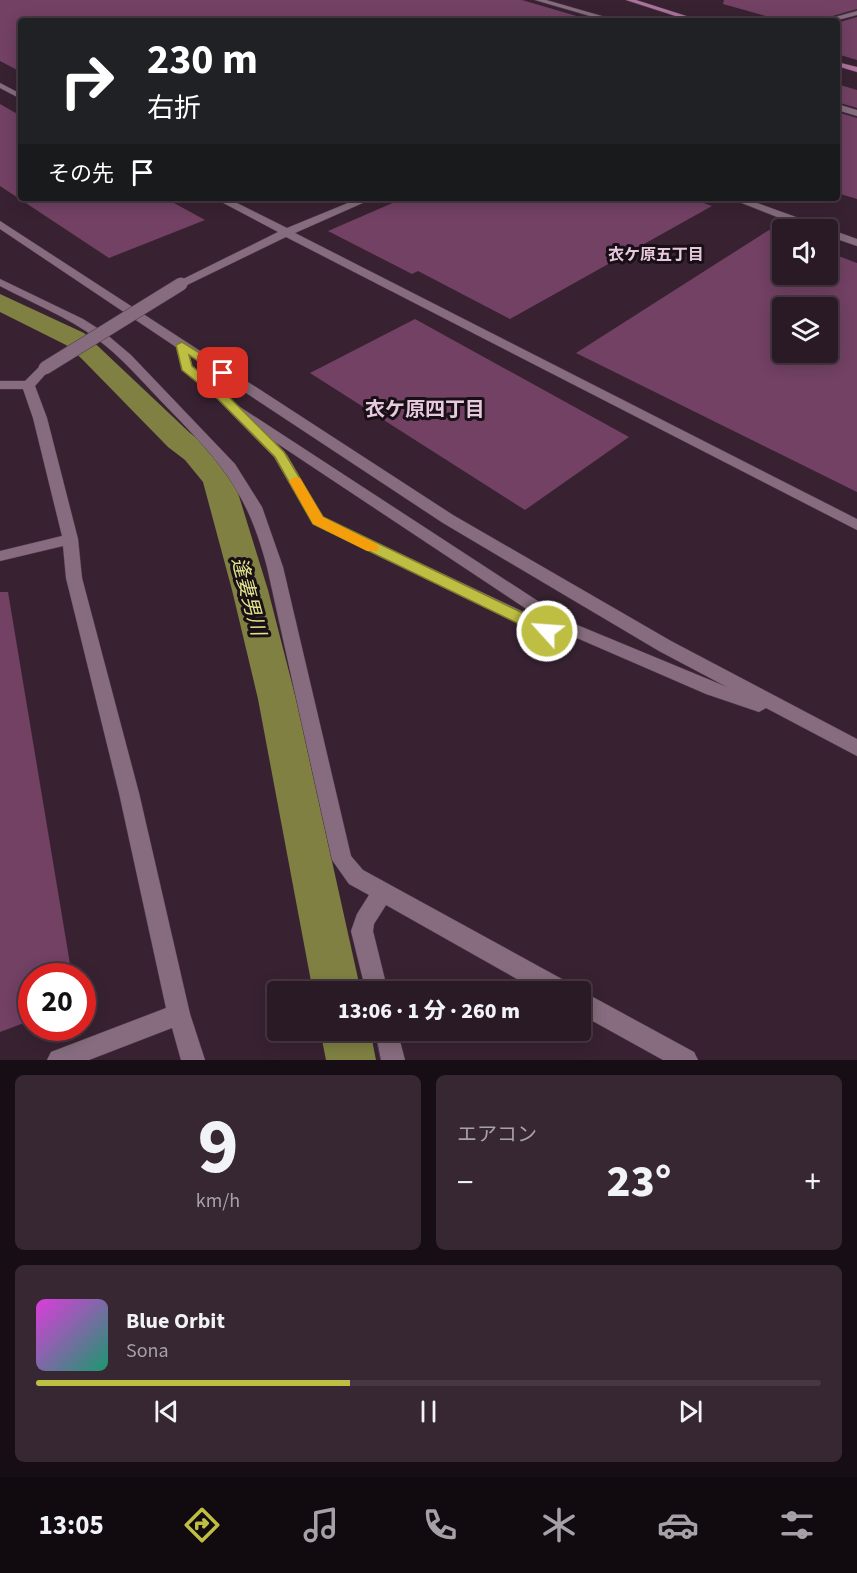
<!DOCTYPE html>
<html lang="ja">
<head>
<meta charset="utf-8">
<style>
  :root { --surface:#2a1a26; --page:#362732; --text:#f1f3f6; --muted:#a5a1a7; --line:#463843; --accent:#bebf42 }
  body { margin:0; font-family:"Source Sans 3","Noto Sans JP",sans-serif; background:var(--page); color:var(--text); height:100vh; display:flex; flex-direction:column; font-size:22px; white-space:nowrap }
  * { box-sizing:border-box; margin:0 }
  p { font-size:20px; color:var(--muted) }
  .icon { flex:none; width:33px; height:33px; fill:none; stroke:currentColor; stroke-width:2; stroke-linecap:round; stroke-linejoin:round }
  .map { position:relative; height:1060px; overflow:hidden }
  .side { display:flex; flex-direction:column; gap:15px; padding:15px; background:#170e15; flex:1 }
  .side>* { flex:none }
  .top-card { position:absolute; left:18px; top:18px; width:822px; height:183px; border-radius:6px; box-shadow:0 3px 15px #0003,0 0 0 2px var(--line); background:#202124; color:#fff; overflow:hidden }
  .controls { position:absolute; left:772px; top:219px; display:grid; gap:12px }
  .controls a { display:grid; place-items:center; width:66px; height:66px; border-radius:6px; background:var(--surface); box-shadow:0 3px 15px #0003,0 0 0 2px var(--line); font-size:30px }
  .speed { position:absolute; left:18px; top:963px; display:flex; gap:12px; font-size:30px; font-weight:700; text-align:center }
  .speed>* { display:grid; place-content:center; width:78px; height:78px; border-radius:50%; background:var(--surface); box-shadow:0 3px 15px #0003,0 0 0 2px var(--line); line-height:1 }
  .speed .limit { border:9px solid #d22; background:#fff; color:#111 }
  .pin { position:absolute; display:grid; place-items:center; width:51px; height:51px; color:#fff; margin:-26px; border-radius:12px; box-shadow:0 3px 9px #0006 }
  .me { position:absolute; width:66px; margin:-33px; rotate:296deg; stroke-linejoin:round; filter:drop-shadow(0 0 4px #0008) }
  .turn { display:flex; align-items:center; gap:21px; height:126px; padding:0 30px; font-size:27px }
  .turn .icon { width:78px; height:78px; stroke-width:2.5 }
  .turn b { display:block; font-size:42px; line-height:51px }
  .then { display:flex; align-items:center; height:57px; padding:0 30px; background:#0003; gap:12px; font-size:22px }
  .big { font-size:45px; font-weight:800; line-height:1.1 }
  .side .widget { flex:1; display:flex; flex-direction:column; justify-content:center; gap:9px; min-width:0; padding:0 21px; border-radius:9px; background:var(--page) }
  .side .dial { align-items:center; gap:0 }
  .dial b { font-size:78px; line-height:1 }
  .song { display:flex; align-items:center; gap:18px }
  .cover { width:72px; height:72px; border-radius:9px; background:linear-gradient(135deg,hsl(300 70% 55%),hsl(160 70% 35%)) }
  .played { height:6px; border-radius:3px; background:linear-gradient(90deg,var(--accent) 40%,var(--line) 40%) }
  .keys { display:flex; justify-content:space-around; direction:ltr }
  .heat { display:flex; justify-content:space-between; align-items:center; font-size:33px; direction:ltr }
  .side .tiles { flex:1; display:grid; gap:15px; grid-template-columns:1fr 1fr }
  .widget:last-child { grid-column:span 2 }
  .trip { position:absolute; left:267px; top:981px; width:324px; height:60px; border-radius:6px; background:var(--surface); box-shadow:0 3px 15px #0003,0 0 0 2px var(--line); font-weight:800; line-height:60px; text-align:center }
  .tab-bar { display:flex; height:96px; justify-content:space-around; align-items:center; background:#110a0f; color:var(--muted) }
  .tab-bar .icon { width:42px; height:42px }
  .tab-bar .active { color:var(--accent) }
  .tab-bar b { font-size:27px; color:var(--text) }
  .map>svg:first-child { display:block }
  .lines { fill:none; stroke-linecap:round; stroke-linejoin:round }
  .river { fill:#7f8042; fill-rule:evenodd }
  .building { fill:#724164; fill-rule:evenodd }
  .minor-casing { stroke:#513e4b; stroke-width:1 }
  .major-casing { stroke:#513e4b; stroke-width:1 }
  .minor { fill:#866c7e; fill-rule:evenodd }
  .major { fill:#ae739d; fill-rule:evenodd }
  .minor-bridge-casing { stroke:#513e4b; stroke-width:14; stroke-linecap:butt }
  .minor-bridge { stroke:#866c7e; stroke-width:13 }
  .route { fill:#bebf42; stroke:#7c7c2b; stroke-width:1.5 }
  .slow { fill:#f59e0b }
  .labels { text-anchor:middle; stroke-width:6; stroke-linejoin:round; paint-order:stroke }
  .far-neighbourhood-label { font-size:16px; font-weight:bold; fill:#e7c9dd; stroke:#190f16 }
  .neighbourhood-label { font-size:20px; font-weight:bold; fill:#e7c9dd; stroke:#190f16 }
  .water-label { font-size:20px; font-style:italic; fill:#e1e389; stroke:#190f16 }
</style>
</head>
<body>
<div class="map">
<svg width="857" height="1060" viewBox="0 0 857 1060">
  <rect width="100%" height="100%" fill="#382232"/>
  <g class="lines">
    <!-- river -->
    <g class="river">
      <polygon points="0,294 84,333 190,433 207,446 234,480 268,590 296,699 361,992 313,992 258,699 232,590 203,482 185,460 168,447 81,358 66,345 0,312"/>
      <polygon points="320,1030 370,1030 376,1060 326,1060"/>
    </g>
  </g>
  <!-- building -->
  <g class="building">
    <polygon points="0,0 522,0 580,17 580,21 21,21 21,72 0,61"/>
    <polygon points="724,0 857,0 857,9 815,21 806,18 799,21 783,21 723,4"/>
    <polygon points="857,17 857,60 837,54 837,23"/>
    <polygon points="837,84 857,90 857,108 837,102"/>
    <polygon points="0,104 21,116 21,198 165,198 205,220 109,258 0,186"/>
    <polygon points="837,112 857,118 857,199 837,193"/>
    <polygon points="404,198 690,198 712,206 510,319 418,271 412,274 328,231"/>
    <path d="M 769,230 L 783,236 L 783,274 L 828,274 L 828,252 L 857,263 L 857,492 L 576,353 ZM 783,308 L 828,308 L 828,352 L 783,352 Z"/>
    <polygon points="415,319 629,437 525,510 310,373"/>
    <polygon points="0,592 8,592 72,976 32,976 32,1020 0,1032"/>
  </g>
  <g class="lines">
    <!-- minor casing -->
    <g class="minor-casing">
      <g id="minor">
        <polygon points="535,0 546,0 619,21 607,21"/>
        <polygon points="857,11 857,15 834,21 821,21"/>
        <polygon points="0,83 21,94 21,99 0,88"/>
        <polygon points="837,104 857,110 857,116 837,110"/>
        <polygon points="214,198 227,198 287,228 360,198 374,198 295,233 857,519 857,530 286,237 185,286 177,286 177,282 278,232"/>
        <polygon points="729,198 743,198 857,239 857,246 828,236 828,230 810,230"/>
        <path d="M 0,221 L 453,515 L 671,641 L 857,739 L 857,756 L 766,708 L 759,712 L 706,694 L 563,632 L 547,637 L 541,635 L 313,524 L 274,457 L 217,399 L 182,370 L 176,347 L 0,229 ZM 190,356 L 443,523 L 659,651 L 727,687 L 570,622 L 240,407 L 192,366 ZM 275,442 L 549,624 L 323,517 L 287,455 Z"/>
        <path d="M 0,279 L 83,319 L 105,333 L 131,355 L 235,464 L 262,507 L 283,567 L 351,856 L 363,870 L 571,984 L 574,992 L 540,992 L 386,905 L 374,924 L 373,931 L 388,992 L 366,992 L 351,931 L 357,914 L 369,895 L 349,884 L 332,860 L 267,567 C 246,486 216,458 160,400 C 140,379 120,356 97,339 C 68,317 32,303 0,286 Z"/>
        <polygon points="45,364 51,368 35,386 47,418 78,539 82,578 139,793 190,1014 205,1060 181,1060 172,1028 89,1060 47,1060 51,1052 166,1008 119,793 66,578 63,546 0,561 0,551 62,536 33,418 23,389 0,389 0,381 25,381 41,365"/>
        <polygon points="580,990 694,1052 698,1060 663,1060 580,1014 580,992 576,992"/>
        <polygon points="375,1030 397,1030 405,1060 381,1060"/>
      </g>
    </g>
    <!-- major casing -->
    <g class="major-casing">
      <g id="major">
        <polygon points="626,0 636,0 702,21 691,21"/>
        <polygon points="837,62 857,67 857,72 837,66"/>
      </g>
    </g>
    <!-- minor -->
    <use href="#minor" class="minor"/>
    <!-- major -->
    <use href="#major" class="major"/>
    <!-- minor-bridge casing -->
    <g class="minor-bridge-casing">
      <polyline id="minor-bridge" points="45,368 181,284"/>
    </g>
    <!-- minor-bridge -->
    <use href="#minor-bridge" class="minor-bridge"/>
  </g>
  <!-- route -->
  <polygon class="route" points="182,342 227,370 227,375 219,375 189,355 192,366 226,394 284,452 323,517 552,627 554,631 552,635 542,635 313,524 275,457 218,399 182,370 176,345"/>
  <!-- slow -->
  <polygon class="slow" points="295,477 300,478 323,517 377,544 379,548 377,551 367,551 313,524 289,481"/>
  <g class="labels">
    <!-- far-neighbourhood labels -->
    <g class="far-neighbourhood-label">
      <text x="656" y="260">衣ケ原五丁目</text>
    </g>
    <!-- neighbourhood labels -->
    <g class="neighbourhood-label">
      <text x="425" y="416">衣ケ原四丁目</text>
    </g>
    <!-- water labels -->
    <g class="water-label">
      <text transform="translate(249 596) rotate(75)" y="7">逢妻男川</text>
    </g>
  </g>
</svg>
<div class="controls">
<a><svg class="icon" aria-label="sound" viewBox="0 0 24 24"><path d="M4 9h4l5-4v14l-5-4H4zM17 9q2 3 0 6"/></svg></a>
<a><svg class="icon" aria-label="layers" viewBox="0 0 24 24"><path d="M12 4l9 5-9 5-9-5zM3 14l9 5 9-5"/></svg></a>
</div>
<div class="speed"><div class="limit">20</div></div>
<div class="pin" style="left:223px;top:373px;background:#d93025"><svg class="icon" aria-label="arrive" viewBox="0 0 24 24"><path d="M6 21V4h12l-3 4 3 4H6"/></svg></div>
<svg class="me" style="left:547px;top:631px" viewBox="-20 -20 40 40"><circle r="17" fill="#bebf42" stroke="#fff" stroke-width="3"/><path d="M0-11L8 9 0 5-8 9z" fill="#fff"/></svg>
<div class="trip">13:06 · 1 分 · 260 m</div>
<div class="top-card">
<div class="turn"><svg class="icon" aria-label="right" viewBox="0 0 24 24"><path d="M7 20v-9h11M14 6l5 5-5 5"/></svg><div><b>230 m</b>右折</div></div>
<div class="then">その先<svg class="icon" aria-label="arrive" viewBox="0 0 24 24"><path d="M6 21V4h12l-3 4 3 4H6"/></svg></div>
</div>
</div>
<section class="side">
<div class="tiles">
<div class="widget dial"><b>9</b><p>km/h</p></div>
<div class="widget"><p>エアコン</p>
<div class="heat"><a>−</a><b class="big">23°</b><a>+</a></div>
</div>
<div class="widget">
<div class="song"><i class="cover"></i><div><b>Blue Orbit</b><p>Sona</p></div></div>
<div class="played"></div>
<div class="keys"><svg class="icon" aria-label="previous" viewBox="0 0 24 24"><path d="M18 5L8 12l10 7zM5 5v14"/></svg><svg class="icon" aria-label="pause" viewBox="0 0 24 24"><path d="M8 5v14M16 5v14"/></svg><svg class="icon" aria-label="next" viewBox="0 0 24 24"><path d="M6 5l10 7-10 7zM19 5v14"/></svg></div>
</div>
</div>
</section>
<nav class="tab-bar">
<b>13:05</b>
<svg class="icon active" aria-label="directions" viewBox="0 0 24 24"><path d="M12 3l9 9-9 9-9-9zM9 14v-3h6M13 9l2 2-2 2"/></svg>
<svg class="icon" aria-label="music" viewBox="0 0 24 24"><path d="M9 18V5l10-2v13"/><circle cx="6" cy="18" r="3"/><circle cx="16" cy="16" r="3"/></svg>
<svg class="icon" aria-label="phone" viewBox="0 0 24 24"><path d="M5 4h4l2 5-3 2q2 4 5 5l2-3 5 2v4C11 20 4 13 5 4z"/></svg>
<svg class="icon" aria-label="climate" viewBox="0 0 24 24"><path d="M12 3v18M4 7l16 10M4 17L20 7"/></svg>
<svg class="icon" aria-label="car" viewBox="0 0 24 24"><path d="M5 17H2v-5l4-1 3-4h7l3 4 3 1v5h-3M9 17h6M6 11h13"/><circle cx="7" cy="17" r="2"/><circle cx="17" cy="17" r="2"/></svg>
<svg class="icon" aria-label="filters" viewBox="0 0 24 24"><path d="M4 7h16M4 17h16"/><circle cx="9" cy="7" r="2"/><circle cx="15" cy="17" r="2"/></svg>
</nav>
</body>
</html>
